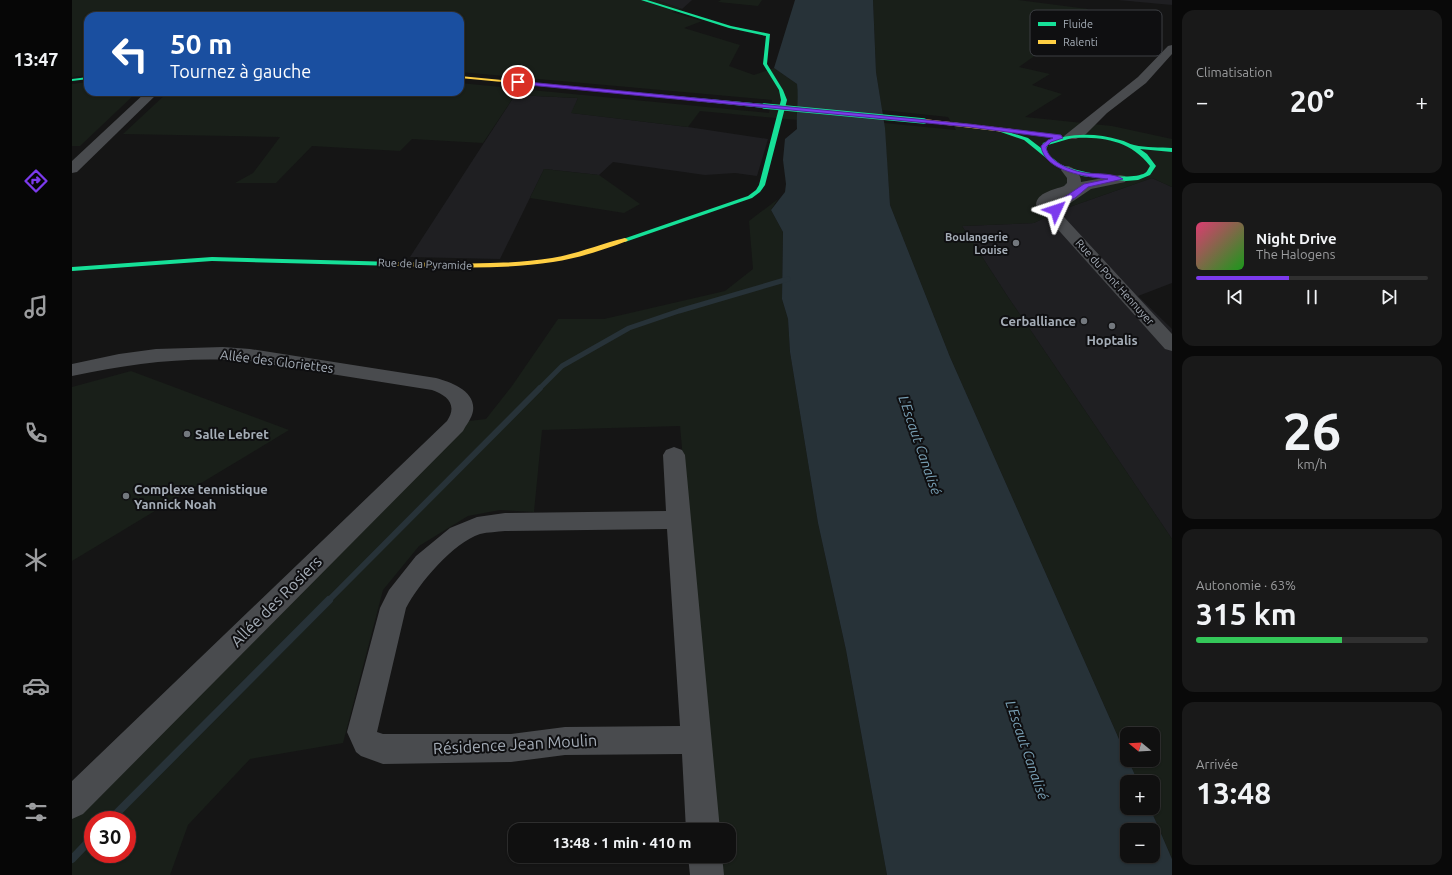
<!DOCTYPE html>
<html lang="fr">
<head>
<meta charset="utf-8">
<style>
  :root { --surface:#101010; --page:#191919; --text:#f1f3f6; --muted:#9c9d9f; --line:#303030; --accent:#7c3aed }
  body { margin:0; font-family:Ubuntu,sans-serif; background:var(--page); color:var(--text); height:100vh; display:flex; flex-direction:column; font-size:15px; white-space:nowrap }
  * { box-sizing:border-box; margin:0 }
  p { font-size:13px; color:var(--muted) }
  .icon { flex:none; width:22px; height:22px; fill:none; stroke:currentColor; stroke-width:2; stroke-linecap:round; stroke-linejoin:round }
  .map { position:relative; flex:1; overflow:hidden }
  .sheet { display:flex; flex-direction:column; gap:10px; padding:10px; background:#090909; width:280px }
  .sheet>* { flex:none }
  .banner { position:absolute; left:12px; top:12px; width:380px; height:84px; border-radius:12px; box-shadow:0 1px 3px #0004,0 0 0 1px var(--line); background:#1a4fa0; color:#fff; overflow:hidden }
  .needle { width:26px; rotate:288deg }
  .tools { position:absolute; left:1048px; top:727px; display:grid; gap:8px }
  .tools a { display:grid; place-items:center; width:40px; height:40px; border-radius:8px; background:var(--surface); box-shadow:0 1px 3px #0004,0 0 0 1px var(--line); font-size:20px }
  .speed { position:absolute; left:12px; top:811px; display:flex; gap:8px; font-size:20px; font-weight:700; text-align:center }
  .speed>* { display:grid; place-content:center; width:52px; height:52px; border-radius:50%; background:var(--surface); box-shadow:0 1px 3px #0004,0 0 0 1px var(--line); line-height:1 }
  .speed .limit { border:6px solid #d22; background:#fff; color:#111 }
  .pin { position:absolute; display:grid; place-items:center; width:34px; height:34px; color:#fff; margin:-17px; border:2px solid #fff; border-radius:50%; box-shadow:0 1px 4px #0007 }
  .me { position:absolute; width:44px; margin:-22px; rotate:48deg; stroke-linejoin:round; filter:drop-shadow(0 0 3px #0008) }
  .turn { display:flex; align-items:center; gap:14px; height:84px; padding:0 20px; font-size:18px }
  .turn .icon { width:52px; height:52px; stroke-width:2.5 }
  .turn b { display:block; font-size:28px; line-height:34px }
  .big { font-size:30px; font-weight:700; line-height:1.1 }
  .sheet .widget { flex:1; display:flex; flex-direction:column; justify-content:center; gap:6px; min-width:0; padding:0 14px; border-radius:12px; background:var(--page) }
  .sheet .dial { align-items:center; gap:0 }
  .dial b { font-size:52px; line-height:1 }
  .song { display:flex; align-items:center; gap:12px }
  .cover { width:48px; height:48px; border-radius:6px; background:linear-gradient(135deg,hsl(340 70% 55%),hsl(120 70% 35%)) }
  .played { height:4px; border-radius:2px; background:linear-gradient(90deg,var(--accent) 40%,var(--line) 40%) }
  .keys { display:flex; justify-content:space-around; direction:ltr }
  .heat { display:flex; justify-content:space-between; align-items:center; font-size:22px; direction:ltr }
  .charge { height:6px; border-radius:3px; background:linear-gradient(90deg,#34c759 63%,var(--line) 0) }
  .trip { position:absolute; left:436px; top:823px; width:228px; height:40px; border-radius:12px; background:var(--surface); box-shadow:0 1px 3px #0004,0 0 0 1px var(--line); font-weight:700; line-height:40px; text-align:center }
  main { display:flex; flex:1; min-height:0 }
  .tabs { display:flex; flex-direction:column; width:72px; justify-content:space-around; align-items:center; background:#060606; color:var(--muted) }
  .tabs .icon { width:28px; height:28px }
  .tabs .active { color:var(--accent) }
  .tabs b { font-size:18px; color:var(--text) }
  .map>svg:first-child { display:block }
  .built { fill:#1f1f22 }
  .green { fill:#191f19; fill-rule:evenodd }
  .water { fill:#273238; fill-rule:evenodd }
  .lines { fill:none; stroke-linecap:round; stroke-linejoin:round }
  .stream-far2 { stroke:#273238; stroke-width:5 }
  .stream-far1 { stroke:#273238; stroke-width:6 }
  .stream { stroke:#273238; stroke-width:8 }
  .street { fill:#494b4e; fill-rule:evenodd }
  .fast { fill:#16e098; fill-rule:evenodd }
  .slow { fill:#ffcf43; fill-rule:evenodd }
  .fast-bridge { stroke:#16e098; stroke-width:5.5 }
  .route { fill:#7c3aed; stroke:#51269a }
  .poi-dot { fill:#73787e; stroke:#0f0f11; stroke-width:1.5 }
  .labels { text-anchor:middle; stroke-width:4; stroke-linejoin:round; paint-order:stroke }
  .far-poi-label { font-size:11px; font-weight:bold; fill:#a5adb7; stroke:#0f0f11; text-anchor:end }
  .far-street-label { font-size:11px; fill:#a5adb7; stroke:#0f0f11 }
  .poi-label { font-size:13px; font-weight:bold; fill:#a5adb7; stroke:#0f0f11; text-anchor:start }
  .street-label { font-size:13px; fill:#a5adb7; stroke:#0f0f11 }
  .water-label { font-size:14px; font-style:italic; fill:#79a0b5; stroke:#0f0f11 }
  .near-street-label { font-size:16px; fill:#a5adb7; stroke:#0f0f11 }
  .key { fill:#0f0f11; stroke:#3c3e43; stroke-width:1 }
  .key-label { font-size:11px; fill:#a5adb7 }
</style>
</head>
<body>
<main>
<nav class="tabs">
<b>13:47</b>
<svg class="icon active" aria-label="directions" viewBox="0 0 24 24"><path d="M12 3l9 9-9 9-9-9zM9 14v-3h6M13 9l2 2-2 2"/></svg>
<svg class="icon" aria-label="music" viewBox="0 0 24 24"><path d="M9 18V5l10-2v13"/><circle cx="6" cy="18" r="3"/><circle cx="16" cy="16" r="3"/></svg>
<svg class="icon" aria-label="phone" viewBox="0 0 24 24"><path d="M5 4h4l2 5-3 2q2 4 5 5l2-3 5 2v4C11 20 4 13 5 4z"/></svg>
<svg class="icon" aria-label="climate" viewBox="0 0 24 24"><path d="M12 3v18M4 7l16 10M4 17L20 7"/></svg>
<svg class="icon" aria-label="car" viewBox="0 0 24 24"><path d="M5 17H2v-5l4-1 3-4h7l3 4 3 1v5h-3M9 17h6M6 11h13"/><circle cx="7" cy="17" r="2"/><circle cx="17" cy="17" r="2"/></svg>
<svg class="icon" aria-label="filters" viewBox="0 0 24 24"><path d="M4 7h16M4 17h16"/><circle cx="9" cy="7" r="2"/><circle cx="15" cy="17" r="2"/></svg>
</nav>
<div class="map">
<svg width="1100" height="875" viewBox="0 0 1100 875">
  <rect width="100%" height="100%" fill="#151515"/>
  <!-- built -->
  <g class="built">
    <polygon points="584,0 620,0 610,9"/>
    <polygon points="1046,0 1100,0 1100,5"/>
    <polygon points="443,95 506,98 500,113 616,127 696,139 685,176 663,173 633,175 541,162 527,175 472,169 428,259 338,257"/>
    <polygon points="1080,178 1100,187 1100,283 1066,296 1100,329 1100,539 936,297 890,226 962,223 986,211"/>
  </g>
  <!-- green -->
  <g class="green">
    <polygon points="0,0 584,0 610,9 600,12 630,21 612,28 668,45 657,66 682,75 702,68 725,84 727,100 725,120 628,111 616,127 499,113 506,98 443,95 411,143 340,139 328,151 240,146 204,183 163,183 181,173 208,137 51,134 96,92 388,92 388,83 697,113 700,100 388,72 388,16 16,16 16,75 0,77"/>
    <polygon points="649,0 690,0 686,6 646,2"/>
    <polygon points="801,0 946,0 1016,9 996,32 947,67 978,74 960,85 990,94 953,117 1040,126 1100,139 1100,187 1080,178 986,211 962,223 890,226 936,297 1100,539 1100,859 1078,808 1081,808 1081,782 1066,782 1056,760 1081,760 1081,734 1055,734 1055,757 878,357 818,205 812,123 884,130 876,117 810,110 804,72"/>
    <polygon points="16,82 16,92 65,92 8,146 0,146 0,84"/>
    <polygon points="472,169 527,175 568,204 552,213 458,198"/>
    <path d="M 706,199 L 699,210 L 711,232 L 710,299 L 716,319 L 718,352 L 735,456 L 746,523 L 774,650 L 815,875 L 650,875 L 648,856 L 657,856 L 657,830 L 645,830 L 608,426 L 470,430 L 462,512 L 428,510 L 396,516 L 347,546 L 311,590 L 271,743 L 178,759 L 116,825 L 98,875 L 0,875 L 0,816 L 397,421 L 414,419 L 440,386 L 486,319 L 532,319 L 653,291 L 681,269 L 677,221 ZM 21,820 L 55,820 L 55,854 L 21,854 Z"/>
    <polygon points="59,371 217,430 0,561 0,387"/>
  </g>
  <!-- water -->
  <path class="water" d="M 723,0 L 801,0 L 804,72 L 813,128 L 818,205 L 878,357 L 1066,782 L 1055,782 L 1055,808 L 1078,808 L 1100,859 L 1100,875 L 815,875 L 774,650 L 746,523 L 735,456 L 718,352 L 716,319 L 710,299 L 711,232 L 699,210 L 713,192 L 714,184 L 711,160 L 713,139 L 725,129 C 724,114 727,100 725,84 L 702,68 ZM 1055,830 L 1081,830 L 1081,856 L 1055,856 Z"/>
  <g class="lines">
    <!-- stream-far2 -->
    <polyline class="stream-far2" points="467,389 490,366 557,328 607,311 716,279"/>
    <!-- stream-far1 -->
    <polyline class="stream-far1" points="256,601 468,388"/>
    <!-- stream -->
    <g class="stream">
      <polyline points="38,820 257,600"/>
      <polyline points="0,859 21,837"/>
    </g>
    <!-- street -->
    <g class="street">
      <polygon points="1100,45 1100,54 1074,83 1035,113 1014,134 1004,139 994,139 992,136 1066,77 1096,46"/>
      <polygon points="74,92 87,92 5,172 0,173 0,161"/>
      <path d="M 996,166 C 1003,168 1009,174 1009,182 L 1048,175 L 1053,176 L 1055,179 L 1053,182 L 1019,189 L 997,204 L 987,204 L 984,201 L 986,199 L 980,201 L 980,204 L 1100,334 L 1100,351 L 1093,349 L 964,205 C 965,192 982,190 992,186 L 995,183 L 995,178 L 989,170 L 991,167 Z"/>
      <path d="M 151,347 L 178,349 L 364,378 C 379,382 404,391 401,411 C 400,418 394,425 391,431 L 11,814 L 0,819 L 0,781 L 375,421 C 386,405 375,395 360,390 L 178,361 C 116,356 60,363 0,376 L 0,364 L 47,354 L 84,349 Z"/>
      <path d="M 602,447 L 610,450 L 613,455 L 648,830 L 614,830 L 610,754 L 493,755 L 439,762 L 311,764 L 289,756 L 284,752 L 275,732 L 308,608 L 317,590 L 344,556 L 378,528 L 405,517 L 433,513 L 594,511 L 591,455 L 594,450 ZM 595,529 L 608,726 L 493,727 L 439,734 L 311,734 L 305,732 L 334,608 C 347,583 381,543 408,534 C 416,532 425,532 433,531 Z"/>
      <polygon points="616,856 650,856 652,875 618,875"/>
    </g>
    <!-- fast -->
    <g class="fast">
      <polygon points="569,0 575,0 659,26 698,34 695,64 711,90 715,100 693,185 688,192 680,198 553,242 550,240 551,239 676,196 684,190 687,185 709,100 707,90 691,64 694,36 657,28"/>
      <polygon points="16,77 16,79 0,81 0,79"/>
      <polygon points="515,88 692,104 695,106 692,108 517,90 515,90"/>
      <path d="M 923,128 L 956,138 L 969,148 L 971,143 C 996,133 1022,132 1048,140 C 1053,141 1057,144 1062,145 C 1074,148 1088,147 1100,148 L 1100,152 L 1068,149 L 1075,154 L 1084,166 L 1078,175 L 1066,180 L 1054,181 L 1010,176 L 984,166 L 952,140 L 923,130 ZM 1000,138 C 1031,137 1058,140 1078,166 C 1076,169 1075,172 1073,173 C 1058,182 1003,172 988,164 C 983,160 978,156 973,152 L 976,145 Z"/>
      <polygon points="140,257 325,262 328,264 325,266 140,261 0,271 0,267"/>
    </g>
    <!-- slow -->
    <g class="slow">
      <polygon points="388,76 517,88 519,89 517,90 388,78"/>
      <polygon points="852,119 940,129 943,131 940,133 850,122 850,120"/>
      <path d="M 553,238 L 556,240 L 555,241 C 531,250 507,258 481,262 C 430,270 377,267 325,266 L 322,264 L 325,262 C 377,263 429,266 480,258 C 505,254 528,244 553,238 Z"/>
    </g>
    <!-- fast-bridge -->
    <polyline class="fast-bridge" points="692,106 852,121"/>
  </g>
  <!-- route -->
  <path class="route" d="M 445,81 L 897,124 L 989,135 L 991,138 L 979,142 L 974,147 C 976,162 1000,171 1014,173 C 1024,174 1042,173 1051,179 L 1016,187 L 1003,198 L 989,205 L 986,212 L 984,212 L 980,210 L 982,204 L 1012,184 L 1036,179 C 1016,177 972,172 969,146 L 976,140 L 981,138 L 897,127 L 446,84 Z"/>
  <!-- markers -->
  <g class="poi-dot">
    <circle cx="944" cy="243" r="4"/>
    <circle cx="1012" cy="321" r="4"/>
    <circle cx="1040" cy="326" r="4"/>
    <circle cx="115" cy="434" r="4"/>
    <circle cx="54" cy="496" r="4"/>
  </g>
  <g class="labels">
    <!-- far-poi labels -->
    <g class="far-poi-label">
      <text x="936" y="241">Boulangerie<tspan x="936" dy="13">Louise</tspan></text>
    </g>
    <!-- far-street labels -->
    <g class="far-street-label">
      <text transform="translate(353 264) rotate(2)" y="4">Rue de la Pyramide</text>
      <text transform="translate(1043 282) rotate(48)" y="4">Rue du Pont Hennuyer</text>
    </g>
    <!-- poi labels -->
    <g class="poi-label">
      <text x="1004" y="326" text-anchor="end">Cerballiance</text>
      <text x="1040" y="345" text-anchor="middle">Hoptalis</text>
      <text x="123" y="439">Salle Lebret</text>
      <text x="62" y="494">Complexe tennistique<tspan x="62" dy="15">Yannick Noah</tspan></text>
    </g>
    <!-- street labels -->
    <g class="street-label">
      <text transform="translate(205 361) rotate(7)" y="5">Allée des Gloriettes</text>
    </g>
    <!-- water labels -->
    <g class="water-label">
      <text transform="translate(848 445) rotate(71)" y="5">L'Escaut Canalisé</text>
      <text transform="translate(955 750) rotate(71)" y="5">L'Escaut Canalisé</text>
    </g>
    <!-- near-street labels -->
    <g class="near-street-label">
      <text transform="translate(204 601) rotate(-45)" y="6">Allée des Rosiers</text>
      <text transform="translate(443 744) rotate(-3)" y="6">Résidence Jean Moulin</text>
    </g>
  </g>
  <!-- legend -->
  <rect x="958" y="10" width="132" height="46" rx="6" class="key"/>
  <rect x="966" y="22" width="18" height="4" fill="#16e098"/>
  <rect x="966" y="40" width="18" height="4" fill="#ffcf43"/>
  <g class="key-label">
    <text x="991" y="28">Fluide</text>
    <text x="991" y="46">Ralenti</text>
  </g>
</svg>
<div class="tools">
<a><svg class="needle" viewBox="-14 -14 28 28"><path d="M0-13l5 13h-10z" fill="#e53935"/><path d="M0 13l5-13h-10z" fill="#9c9d9f"/></svg></a>
<a>+</a>
<a>−</a>
</div>
<div class="speed"><div class="limit">30</div></div>
<div class="pin" style="left:446px;top:82px;background:#d93025"><svg class="icon" aria-label="arrive" viewBox="0 0 24 24"><path d="M6 21V4h12l-3 4 3 4H6"/></svg></div>
<svg class="me" style="left:984px;top:210px" viewBox="-20 -20 40 40"><path d="M0-17L14 15 0 8-14 15z" fill="#7c3aed" stroke="#fff" stroke-width="4"/></svg>
<div class="trip">13:48 · 1 min · 410 m</div>
<div class="banner">
<div class="turn"><svg class="icon" aria-label="left" viewBox="0 0 24 24"><path d="M17 20v-9H6M10 6l-5 5 5 5"/></svg><div><b>50 m</b>Tournez à gauche</div></div>
</div>
</div>
<section class="sheet">
<div class="widget"><p>Climatisation</p>
<div class="heat"><a>−</a><b class="big">20°</b><a>+</a></div>
</div>
<div class="widget">
<div class="song"><i class="cover"></i><div><b>Night Drive</b><p>The Halogens</p></div></div>
<div class="played"></div>
<div class="keys"><svg class="icon" aria-label="previous" viewBox="0 0 24 24"><path d="M18 5L8 12l10 7zM5 5v14"/></svg><svg class="icon" aria-label="pause" viewBox="0 0 24 24"><path d="M8 5v14M16 5v14"/></svg><svg class="icon" aria-label="next" viewBox="0 0 24 24"><path d="M6 5l10 7-10 7zM19 5v14"/></svg></div>
</div>
<div class="widget dial"><b>26</b><p>km/h</p></div>
<div class="widget"><p>Autonomie · 63%</p><b class="big">315 km</b><div class="charge"></div></div>
<div class="widget"><p>Arrivée</p><b class="big">13:48</b></div>
</section>
</main>
</body>
</html>
